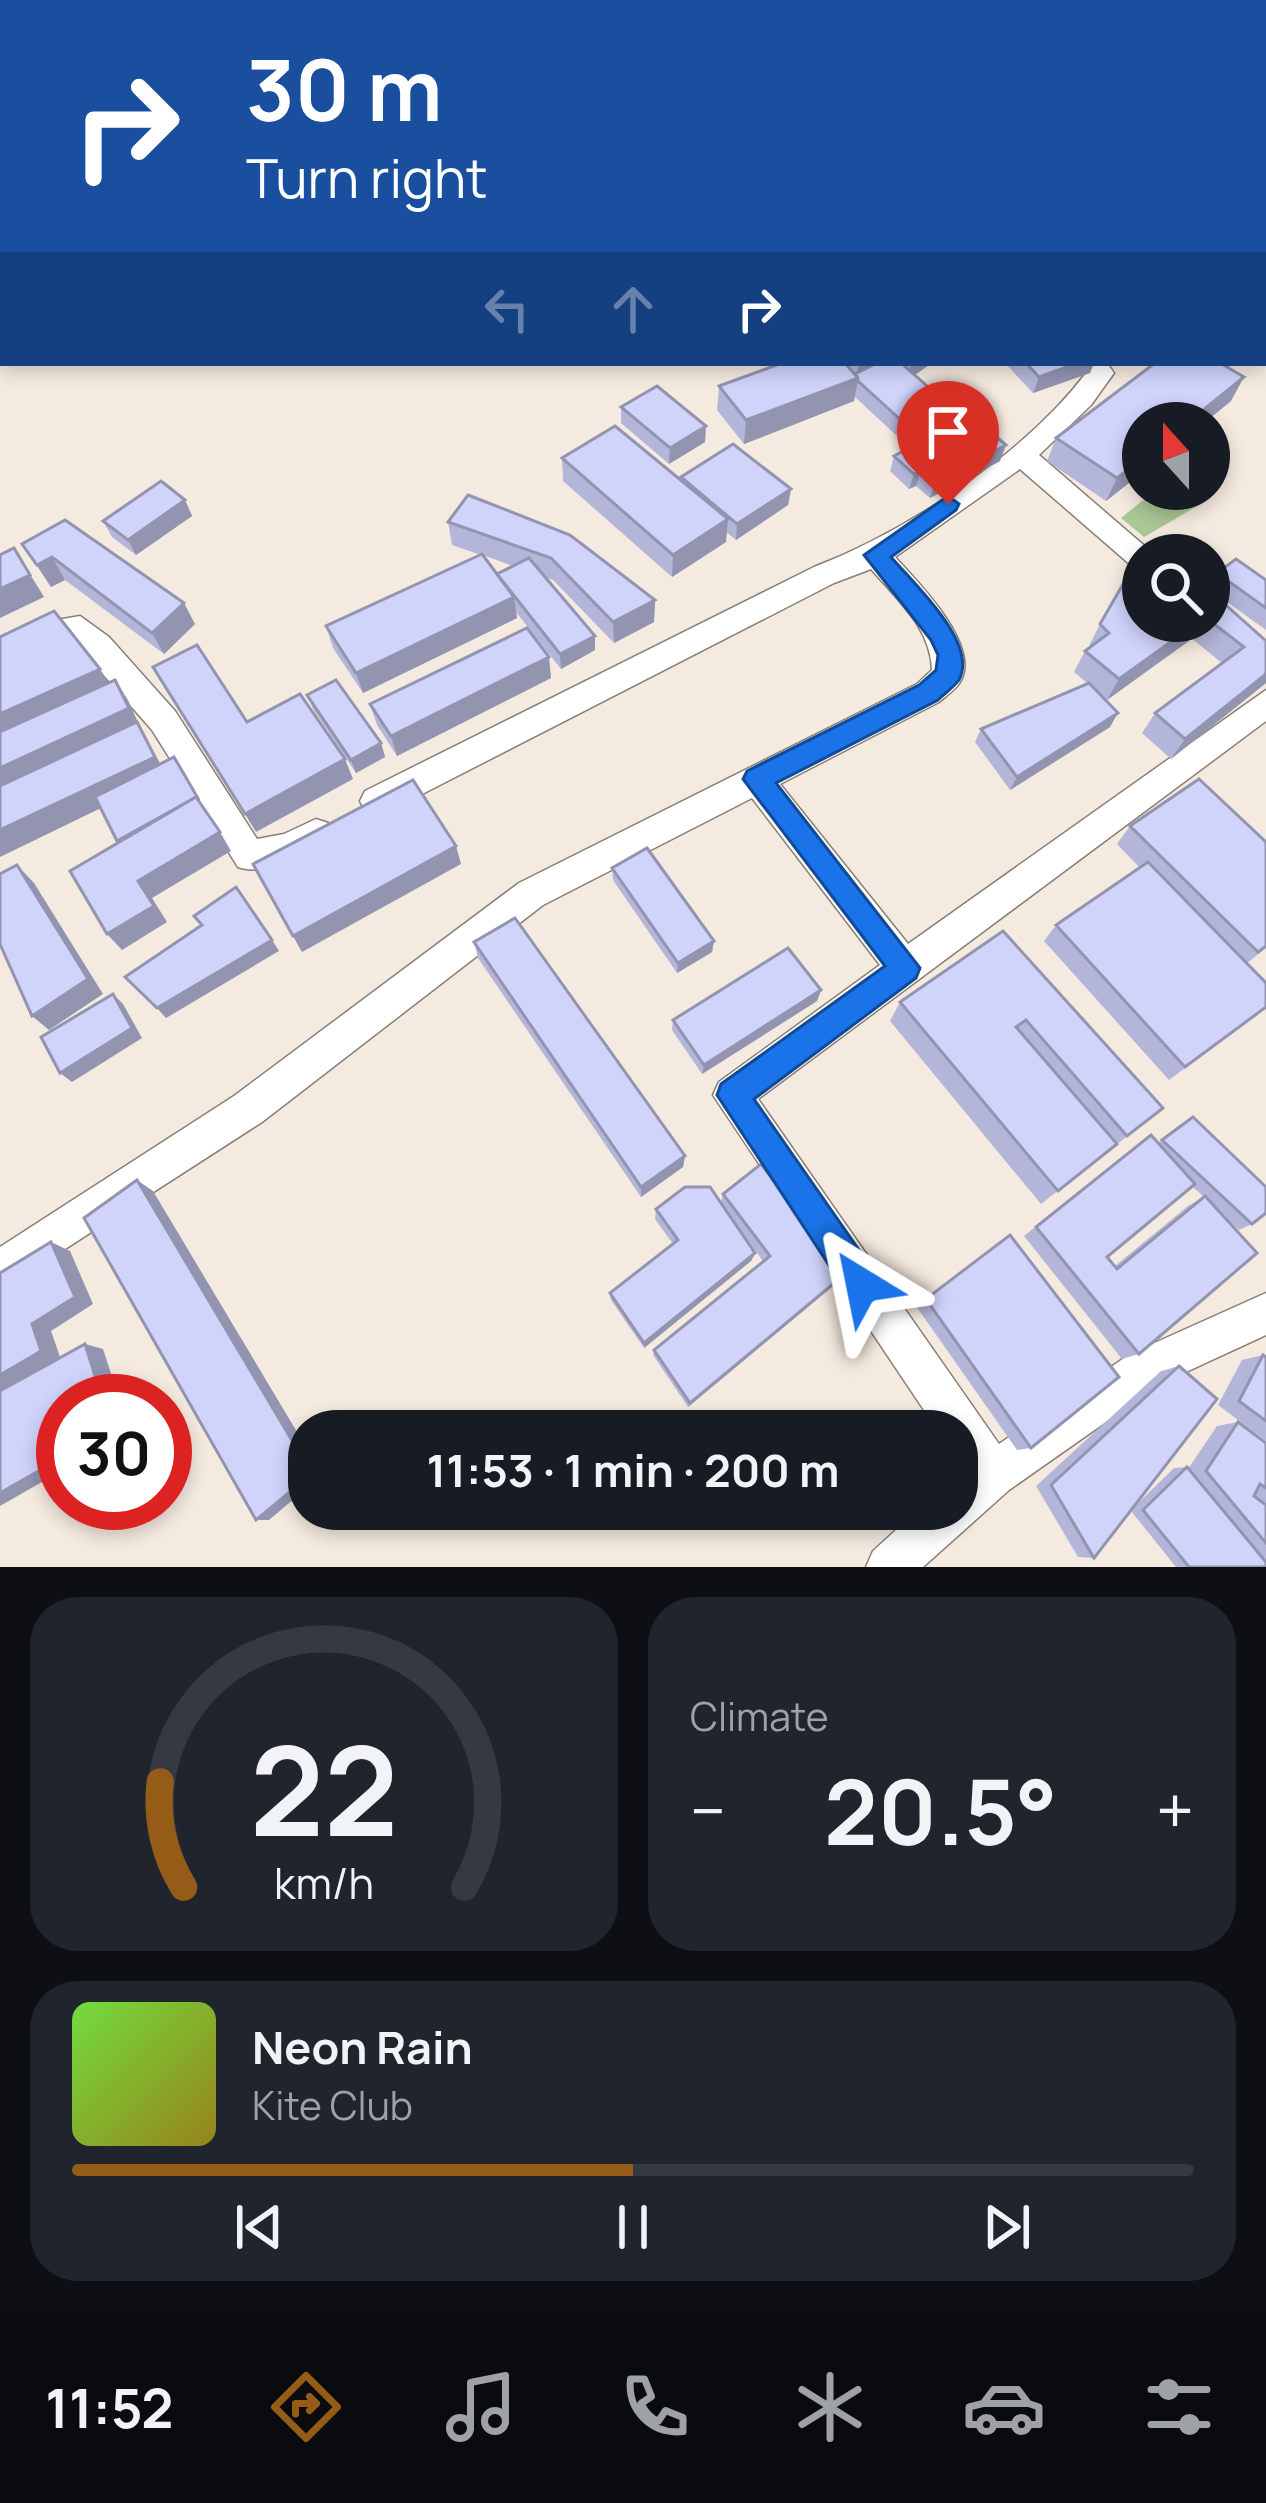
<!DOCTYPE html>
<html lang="en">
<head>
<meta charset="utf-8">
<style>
  :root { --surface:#171b24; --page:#20242c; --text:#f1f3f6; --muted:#9ea1a6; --line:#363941; --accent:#955c18 }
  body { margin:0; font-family:Manrope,sans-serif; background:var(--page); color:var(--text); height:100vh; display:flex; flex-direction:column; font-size:45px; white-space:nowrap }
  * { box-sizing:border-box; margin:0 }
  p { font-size:39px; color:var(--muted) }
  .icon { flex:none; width:66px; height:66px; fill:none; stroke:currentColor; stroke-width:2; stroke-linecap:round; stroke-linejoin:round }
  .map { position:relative; height:1567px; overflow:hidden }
  .details { display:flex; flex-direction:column; gap:30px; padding:30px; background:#0d0f14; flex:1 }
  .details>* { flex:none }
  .hud { position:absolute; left:0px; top:0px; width:1266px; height:366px; box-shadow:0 6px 18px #0003; background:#1a4fa0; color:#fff; overflow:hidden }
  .needle { width:78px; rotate:339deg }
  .fabs { position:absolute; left:1122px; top:402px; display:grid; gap:24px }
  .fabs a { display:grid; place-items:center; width:108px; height:108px; border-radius:50%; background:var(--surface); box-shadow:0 6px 18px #0003; font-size:60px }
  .speed { position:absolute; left:36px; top:1374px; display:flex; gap:24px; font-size:60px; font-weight:700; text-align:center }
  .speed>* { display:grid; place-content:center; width:156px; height:156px; border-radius:50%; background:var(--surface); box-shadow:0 6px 18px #0003; line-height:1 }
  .speed .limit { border:18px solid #d22; background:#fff; color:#111 }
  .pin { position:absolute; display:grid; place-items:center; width:102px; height:102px; color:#fff; margin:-123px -51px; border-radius:50% 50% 50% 0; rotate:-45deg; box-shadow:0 0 12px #0007 }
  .pin .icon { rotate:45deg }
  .me { position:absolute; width:132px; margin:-66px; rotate:325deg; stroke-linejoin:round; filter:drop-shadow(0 0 9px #0008) }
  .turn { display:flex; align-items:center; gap:42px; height:252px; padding:0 48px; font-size:54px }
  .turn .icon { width:156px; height:156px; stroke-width:2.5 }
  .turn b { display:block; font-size:84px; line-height:102px }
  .lanes { display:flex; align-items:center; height:114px; padding:0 48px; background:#0003; justify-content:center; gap:60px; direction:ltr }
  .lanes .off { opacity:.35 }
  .big { font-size:90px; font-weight:700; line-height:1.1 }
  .details .card { flex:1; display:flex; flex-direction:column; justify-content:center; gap:18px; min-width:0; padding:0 42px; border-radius:48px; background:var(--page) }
  .details .dial { align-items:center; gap:0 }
  .dial svg { height:312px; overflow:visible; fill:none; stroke:var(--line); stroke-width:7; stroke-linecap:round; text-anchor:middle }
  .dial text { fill:var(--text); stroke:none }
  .song { display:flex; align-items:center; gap:36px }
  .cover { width:144px; height:144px; border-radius:18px; background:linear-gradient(135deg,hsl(100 70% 55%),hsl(50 70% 35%)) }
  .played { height:12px; border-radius:6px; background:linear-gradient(90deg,var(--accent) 50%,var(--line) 50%) }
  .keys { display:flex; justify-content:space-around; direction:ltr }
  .heat { display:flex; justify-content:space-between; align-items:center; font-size:66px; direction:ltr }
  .details .tiles { flex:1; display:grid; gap:30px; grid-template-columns:1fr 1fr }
  .card:last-child { grid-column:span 2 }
  .trip { position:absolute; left:288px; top:1410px; width:690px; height:120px; border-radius:48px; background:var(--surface); box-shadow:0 6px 18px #0003; font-weight:700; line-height:120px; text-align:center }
  .dock { display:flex; height:192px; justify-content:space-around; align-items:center; background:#090b0e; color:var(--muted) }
  .dock .icon { width:84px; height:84px }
  .dock .active { color:var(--accent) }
  .dock b { font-size:54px; color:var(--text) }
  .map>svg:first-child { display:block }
  .green { fill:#abc795 }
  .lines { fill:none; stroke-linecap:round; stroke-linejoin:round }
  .street-casing { stroke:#897f77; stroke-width:3 }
  .street { fill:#fff; fill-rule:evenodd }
  .wall { fill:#b3b6d8; fill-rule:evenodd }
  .shaded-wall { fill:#9294b0 }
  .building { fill:#d0d4fb; stroke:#9294b0; stroke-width:3 }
  .route { fill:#1a73e8; stroke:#114b97; stroke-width:3 }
</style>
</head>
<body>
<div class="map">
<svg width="1266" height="1567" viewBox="0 0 1266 1567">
  <rect width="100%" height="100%" fill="#f5eae0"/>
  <!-- green -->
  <polygon class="green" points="1157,489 1186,489 1206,501 1144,537 1121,518"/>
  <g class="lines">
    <!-- street casing -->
    <g class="street-casing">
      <g id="street">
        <polygon points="0,159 3,160 3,175 0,174"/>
        <path d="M 1079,363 L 1107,363 L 1114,373 L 1091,405 L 1039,455 L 1155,555 L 1143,555 L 1143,570 L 1133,567 L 1020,469 L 895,557 C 917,581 982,646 960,682 C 956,689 946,696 939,702 L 780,784 L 908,944 L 1266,690 L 1266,721 L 758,1099 L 999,1444 L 1130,1354 L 1266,1293 L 1266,1335 L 1160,1384 L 1009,1490 L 923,1567 L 866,1567 L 873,1551 L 919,1509 L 957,1509 L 957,1476 L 964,1470 L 957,1460 L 957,1431 L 938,1431 L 713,1095 L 719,1082 L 880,965 L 752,798 L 543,905 L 262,1122 L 0,1291 L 0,1247 L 234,1096 L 519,883 L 917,684 L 932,670 C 931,628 897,599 871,569 L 834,583 L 389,811 L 377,815 L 365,811 L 360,801 L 365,791 L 814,567 C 906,532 1026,453 1086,373 Z"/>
        <path d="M 80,616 L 109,637 L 175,711 L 257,839 L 284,834 L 316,819 L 328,823 L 333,834 C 320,861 264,876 238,867 L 152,730 L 74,641 L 0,669 L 0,644 L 51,621 Z"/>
      </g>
    </g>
    <!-- street -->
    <use href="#street" class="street"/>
  </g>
  <!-- wall -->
  <g class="wall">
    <polygon points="1165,0 1266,0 1263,3 1167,3"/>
    <polygon points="782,363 932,363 915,375 940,417 898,437 855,397 854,401 744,444 717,410 719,386"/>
    <polygon points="1005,363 1094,363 1090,373 1033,393"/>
    <polygon points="1231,401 1106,501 1047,461 1056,438"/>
    <polygon points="621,407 706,426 705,442 669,464 621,423"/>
    <polygon points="894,456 1000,461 930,498 916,486 909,489 890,471"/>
    <polygon points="562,458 681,480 681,477 791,489 788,505 736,540 726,532 726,542 672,577 563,481"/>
    <path d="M 468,495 L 655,600 L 654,622 L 614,643 L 553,580 L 545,577 L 595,636 L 595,650 L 561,669 L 516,612 L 517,618 L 363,693 L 333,648 L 326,626 L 481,555 L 452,545 L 448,522 ZM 483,555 L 513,566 L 497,574 Z"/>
    <polygon points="185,500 192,516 136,555 112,537 103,521"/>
    <polygon points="22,544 195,624 164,654 65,580 51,587"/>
    <polygon points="1217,573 1266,580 1266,630 1209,589"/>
    <polygon points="1209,590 1266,641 1266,683 1171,759 1142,733 1155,713 1222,663 1191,638 1107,700 1098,693 1110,727 1010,790 975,742 981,729 1088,684 1074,672 1085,651 1090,647 1089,646 1100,624 1143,621 1209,621"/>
    <polygon points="551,678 397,756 377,725 370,704"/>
    <polygon points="307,695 381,743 385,757 356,773 313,709"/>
    <polygon points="1130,826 1266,842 1266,948 1247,963 1266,1008 1169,1080 1044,941 1056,925 1140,868 1117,844"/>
    <polygon points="612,868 714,941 712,952 677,973 613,880"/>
    <polygon points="1003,931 1163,1108 1041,1204 890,1021 900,1002"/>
    <polygon points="474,942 685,1156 683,1167 641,1197 478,958"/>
    <polygon points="821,990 817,1001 702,1074 672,1030 673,1020"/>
    <path d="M 1193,1117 L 1252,1224 L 1239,1230 L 1222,1215 L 1139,1354 L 1122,1359 L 1024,1236 L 1151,1135 L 1158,1143 ZM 1192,1186 L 1204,1197 L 1188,1206 L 1115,1266 L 1107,1257 Z"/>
    <polygon points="723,1194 839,1281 688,1407 653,1355 654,1350 763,1261 736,1224 755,1253 751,1261 644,1348 611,1300 610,1293 673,1244 655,1219 656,1209 721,1202"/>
    <polygon points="1010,1235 1031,1448 1017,1450 916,1306"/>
    <polygon points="1263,1355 1266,1357 1266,1441 1218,1405 1242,1360"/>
    <polygon points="1179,1366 1134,1507 1174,1468 1187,1467 1188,1469 1217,1426 1238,1422 1266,1443 1266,1567 1176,1567 1131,1511 1094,1558 1078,1557 1036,1486 1161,1371"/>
  </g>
  <!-- shaded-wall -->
  <g class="shaded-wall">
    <polygon points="36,0 53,0 54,3 28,3"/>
    <polygon points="65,0 82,0 83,3 67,3"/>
    <polygon points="89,0 121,0 122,3 90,3"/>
    <polygon points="379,0 396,0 396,3 362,3"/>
    <polygon points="496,0 562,0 562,3 493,3 493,1"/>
    <polygon points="1256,0 1266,0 1266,11 1263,12 1263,3 1254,3"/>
    <polygon points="3,117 3,137 0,138 0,118"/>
    <polygon points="859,363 886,363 858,381 854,401 744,444 746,420 856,378"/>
    <polygon points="911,363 932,363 907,380"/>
    <polygon points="1078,363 1094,363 1090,373 1033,393 1039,377"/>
    <polygon points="1244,377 1231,401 1204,423 1187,423"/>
    <polygon points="944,401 940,417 898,437 902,421"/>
    <polygon points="706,426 705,442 669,464 670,448"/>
    <polygon points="1006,445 1000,461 930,498 935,483"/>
    <polygon points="1143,458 1143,472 1106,501 1117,478"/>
    <polygon points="921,470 916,486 909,489 914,474"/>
    <polygon points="791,489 788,505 736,540 737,524"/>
    <polygon points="185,500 192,516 136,555 128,540"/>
    <polygon points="728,519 726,542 672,577 673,555"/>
    <polygon points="14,548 44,597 0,618 0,589"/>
    <polygon points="52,557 65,580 51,587 37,565"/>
    <polygon points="514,597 517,618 363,693 356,673"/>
    <polygon points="655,600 654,622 614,643 613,622"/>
    <polygon points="184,603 195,624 164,654 152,633"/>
    <polygon points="1201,621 1189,641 1107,700 1119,679"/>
    <polygon points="595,636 595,650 561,669 560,654"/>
    <polygon points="549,657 551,678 397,756 391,736"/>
    <polygon points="100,669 113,690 0,742 0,714"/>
    <polygon points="1266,674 1266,683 1171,759 1185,739"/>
    <polygon points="115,680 128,700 141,729 167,776 0,857 0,768"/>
    <polygon points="1118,713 1110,727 1010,790 1017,777"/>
    <polygon points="381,743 385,757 356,773 351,760"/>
    <polygon points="345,759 353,779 256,832 245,814"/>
    <polygon points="220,832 231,851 152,898 167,922 122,950 107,934 138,881"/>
    <polygon points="456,846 461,864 302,952 293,936"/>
    <polygon points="17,865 34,883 103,994 49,1030 32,1016"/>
    <polygon points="272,940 279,951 166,1018 157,1008"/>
    <polygon points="714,941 712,952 677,973 678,963"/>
    <polygon points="821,990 817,1001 702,1074 704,1065"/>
    <polygon points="113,994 123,1004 142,1038 72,1082 60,1073"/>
    <polygon points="685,1156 683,1167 641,1197 641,1187"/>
    <polygon points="137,1180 153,1191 309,1452 309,1469"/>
    <polygon points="51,1242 70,1251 93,1304 51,1331 60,1357 0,1392 0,1375 32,1324"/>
    <polygon points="755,1253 751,1261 644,1348 644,1343"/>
    <polygon points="845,1274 839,1281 688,1407 690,1403"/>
    <polygon points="85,1344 103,1349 120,1401 103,1401"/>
    <polygon points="63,1457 63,1470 0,1506 0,1493"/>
    <polygon points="309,1476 309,1486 269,1520 256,1520"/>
  </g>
  <!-- building -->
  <g class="building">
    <polygon points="0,0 10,0 13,3 3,3 3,9 0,10"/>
    <polygon points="379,0 362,3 288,3 287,1"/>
    <polygon points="434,0 480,0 482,3 419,3"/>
    <polygon points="1127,0 1153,0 1152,3 1125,3"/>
    <polygon points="1176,0 1225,0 1231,3 1174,3"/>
    <polygon points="3,12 3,44 0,45 0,13"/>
    <polygon points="0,90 3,93 3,117 0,118"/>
    <polygon points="1263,192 1266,195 1266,251 1263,248"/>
    <polygon points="782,363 845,363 858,378 746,420 719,386"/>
    <polygon points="877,363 901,363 944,401 902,421 858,381 858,378 855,374"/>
    <polygon points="1026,363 1078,363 1039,377"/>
    <polygon points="1155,363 1220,363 1244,377 1187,423 1143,423 1143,458 1117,478 1056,438"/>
    <polygon points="657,386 706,426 670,448 621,407"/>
    <polygon points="971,415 1006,445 935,483 921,470 914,474 894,456"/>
    <polygon points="615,426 728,519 673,555 562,458"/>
    <polygon points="733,444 791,489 737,524 681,477"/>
    <polygon points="161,481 185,500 128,540 103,521"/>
    <polygon points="468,495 570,535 655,600 613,622 551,558 448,522"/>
    <polygon points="65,520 184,603 152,633 52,557 37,565 22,544"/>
    <polygon points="14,548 30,575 0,589 0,555"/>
    <polygon points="482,554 514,597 356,673 326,626"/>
    <polygon points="529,558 595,636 560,654 497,574"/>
    <polygon points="1236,559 1266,580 1266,608 1217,573"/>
    <polygon points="1133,567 1143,574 1143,621 1200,621 1119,679 1085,651 1109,633 1100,624"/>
    <polygon points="1209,590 1266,641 1266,674 1185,739 1155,713 1244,647 1209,620"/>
    <polygon points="54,611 100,669 0,714 0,637"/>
    <polygon points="527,628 549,657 391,736 370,704"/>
    <polygon points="197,645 247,722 300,694 345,759 245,814 153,667"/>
    <polygon points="115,680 129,708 0,768 0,732"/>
    <polygon points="336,680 381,743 351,760 307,695"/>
    <polygon points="1089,683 1118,713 1017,777 981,729"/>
    <polygon points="137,722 155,757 0,830 0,786"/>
    <polygon points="174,757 199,800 196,797 117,841 95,797"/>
    <polygon points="1199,779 1266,842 1266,946 1258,952 1130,826"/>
    <polygon points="413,780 456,846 293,936 253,864"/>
    <polygon points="196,797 220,832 138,881 154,906 107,934 70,871"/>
    <polygon points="647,848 714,941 678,963 612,868"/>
    <polygon points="1148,862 1266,983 1266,1007 1185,1067 1056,925"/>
    <polygon points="17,865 88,979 32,1016 0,944 0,874"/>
    <polygon points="236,887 272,940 157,1008 125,977 202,925 194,916"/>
    <polygon points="515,918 685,1156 641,1187 474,942"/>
    <polygon points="1003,931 1163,1108 1127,1136 1026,1020 1016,1027 1117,1144 1058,1191 900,1002"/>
    <polygon points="788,948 821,990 704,1065 673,1020"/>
    <polygon points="113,994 132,1028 60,1073 41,1037"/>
    <polygon points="1193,1117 1266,1187 1266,1213 1252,1224 1162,1140"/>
    <polygon points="1151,1135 1195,1184 1107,1257 1117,1269 1205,1196 1257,1253 1139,1354 1036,1227"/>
    <polygon points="761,1164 845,1274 690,1403 654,1350 770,1256 723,1194"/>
    <polygon points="137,1180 309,1469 309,1476 256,1520 84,1218"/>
    <polygon points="685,1187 710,1187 755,1253 644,1343 610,1293 678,1240 656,1209"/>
    <polygon points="1010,1235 1119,1377 1031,1448 926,1299"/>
    <polygon points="51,1242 75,1297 32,1324 41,1351 0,1375 0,1273"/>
    <polygon points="85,1344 103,1401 63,1401 63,1457 0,1493 0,1391"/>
    <polygon points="1263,1355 1266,1357 1266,1421 1239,1401"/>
    <polygon points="1179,1366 1217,1399 1094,1558 1051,1485"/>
    <polygon points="1238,1422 1266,1443 1266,1488 1260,1484 1254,1496 1266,1505 1266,1543 1206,1471"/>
    <polygon points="1187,1467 1266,1562 1266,1567 1189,1567 1143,1510"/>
  </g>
  <!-- route -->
  <path class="route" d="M 948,496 L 959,504 L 956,510 L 891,557 C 913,583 979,643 959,680 C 954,687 944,694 938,700 L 776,783 L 920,968 L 916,978 L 754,1099 L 875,1273 L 880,1285 L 875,1297 L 862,1302 L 850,1297 L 717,1095 L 721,1084 L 885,966 L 743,779 L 747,771 L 919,685 L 936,670 L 938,655 L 931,640 L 864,555 Z"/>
</svg>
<div class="fabs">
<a><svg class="needle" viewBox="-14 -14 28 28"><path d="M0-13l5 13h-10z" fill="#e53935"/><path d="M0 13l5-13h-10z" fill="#9ea1a6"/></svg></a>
<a><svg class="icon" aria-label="search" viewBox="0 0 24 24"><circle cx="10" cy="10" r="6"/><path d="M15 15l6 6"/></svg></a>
</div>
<div class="speed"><div class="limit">30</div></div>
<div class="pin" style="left:948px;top:504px;background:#d93025"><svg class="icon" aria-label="arrive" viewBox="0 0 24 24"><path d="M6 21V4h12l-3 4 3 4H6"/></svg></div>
<svg class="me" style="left:862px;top:1285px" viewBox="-20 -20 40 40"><path d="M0-17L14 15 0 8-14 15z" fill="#1a73e8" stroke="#fff" stroke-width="4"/></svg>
<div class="trip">11:53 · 1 min · 200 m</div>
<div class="hud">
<div class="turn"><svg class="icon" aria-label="right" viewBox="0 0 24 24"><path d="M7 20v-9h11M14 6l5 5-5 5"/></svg><div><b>30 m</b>Turn right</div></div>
<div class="lanes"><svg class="icon off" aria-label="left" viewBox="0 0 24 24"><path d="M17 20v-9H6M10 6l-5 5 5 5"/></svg><svg class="icon off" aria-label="ahead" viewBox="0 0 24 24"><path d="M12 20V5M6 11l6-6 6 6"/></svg><svg class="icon" aria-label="right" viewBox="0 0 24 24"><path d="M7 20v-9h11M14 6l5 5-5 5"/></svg></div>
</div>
</div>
<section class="details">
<div class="tiles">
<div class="card dial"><svg viewBox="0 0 100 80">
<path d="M14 69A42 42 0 1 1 86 69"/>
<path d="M14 69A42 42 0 0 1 8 42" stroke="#955c18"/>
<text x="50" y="56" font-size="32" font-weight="700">22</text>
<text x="50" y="72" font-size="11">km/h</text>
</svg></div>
<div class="card"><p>Climate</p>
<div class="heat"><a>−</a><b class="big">20.5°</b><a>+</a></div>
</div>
<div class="card">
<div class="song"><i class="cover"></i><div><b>Neon Rain</b><p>Kite Club</p></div></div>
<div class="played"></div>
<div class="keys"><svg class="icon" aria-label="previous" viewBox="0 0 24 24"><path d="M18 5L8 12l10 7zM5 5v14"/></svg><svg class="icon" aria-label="pause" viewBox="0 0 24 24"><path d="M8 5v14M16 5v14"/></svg><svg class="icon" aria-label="next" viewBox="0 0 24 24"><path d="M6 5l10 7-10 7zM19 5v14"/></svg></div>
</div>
</div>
</section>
<nav class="dock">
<b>11:52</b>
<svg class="icon active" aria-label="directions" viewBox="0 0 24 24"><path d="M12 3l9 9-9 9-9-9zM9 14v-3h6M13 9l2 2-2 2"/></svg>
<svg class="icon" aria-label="music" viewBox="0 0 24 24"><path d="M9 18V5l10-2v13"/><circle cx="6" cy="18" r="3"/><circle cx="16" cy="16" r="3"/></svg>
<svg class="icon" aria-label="phone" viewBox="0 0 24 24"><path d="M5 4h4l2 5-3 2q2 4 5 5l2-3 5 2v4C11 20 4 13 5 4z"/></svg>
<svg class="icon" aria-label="climate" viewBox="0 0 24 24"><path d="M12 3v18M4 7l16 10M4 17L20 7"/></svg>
<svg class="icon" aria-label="car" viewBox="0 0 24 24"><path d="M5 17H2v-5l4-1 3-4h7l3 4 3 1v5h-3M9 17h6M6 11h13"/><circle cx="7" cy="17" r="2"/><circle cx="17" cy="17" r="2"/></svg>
<svg class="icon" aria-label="filters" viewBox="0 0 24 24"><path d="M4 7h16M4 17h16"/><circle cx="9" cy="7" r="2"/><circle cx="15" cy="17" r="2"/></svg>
</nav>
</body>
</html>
